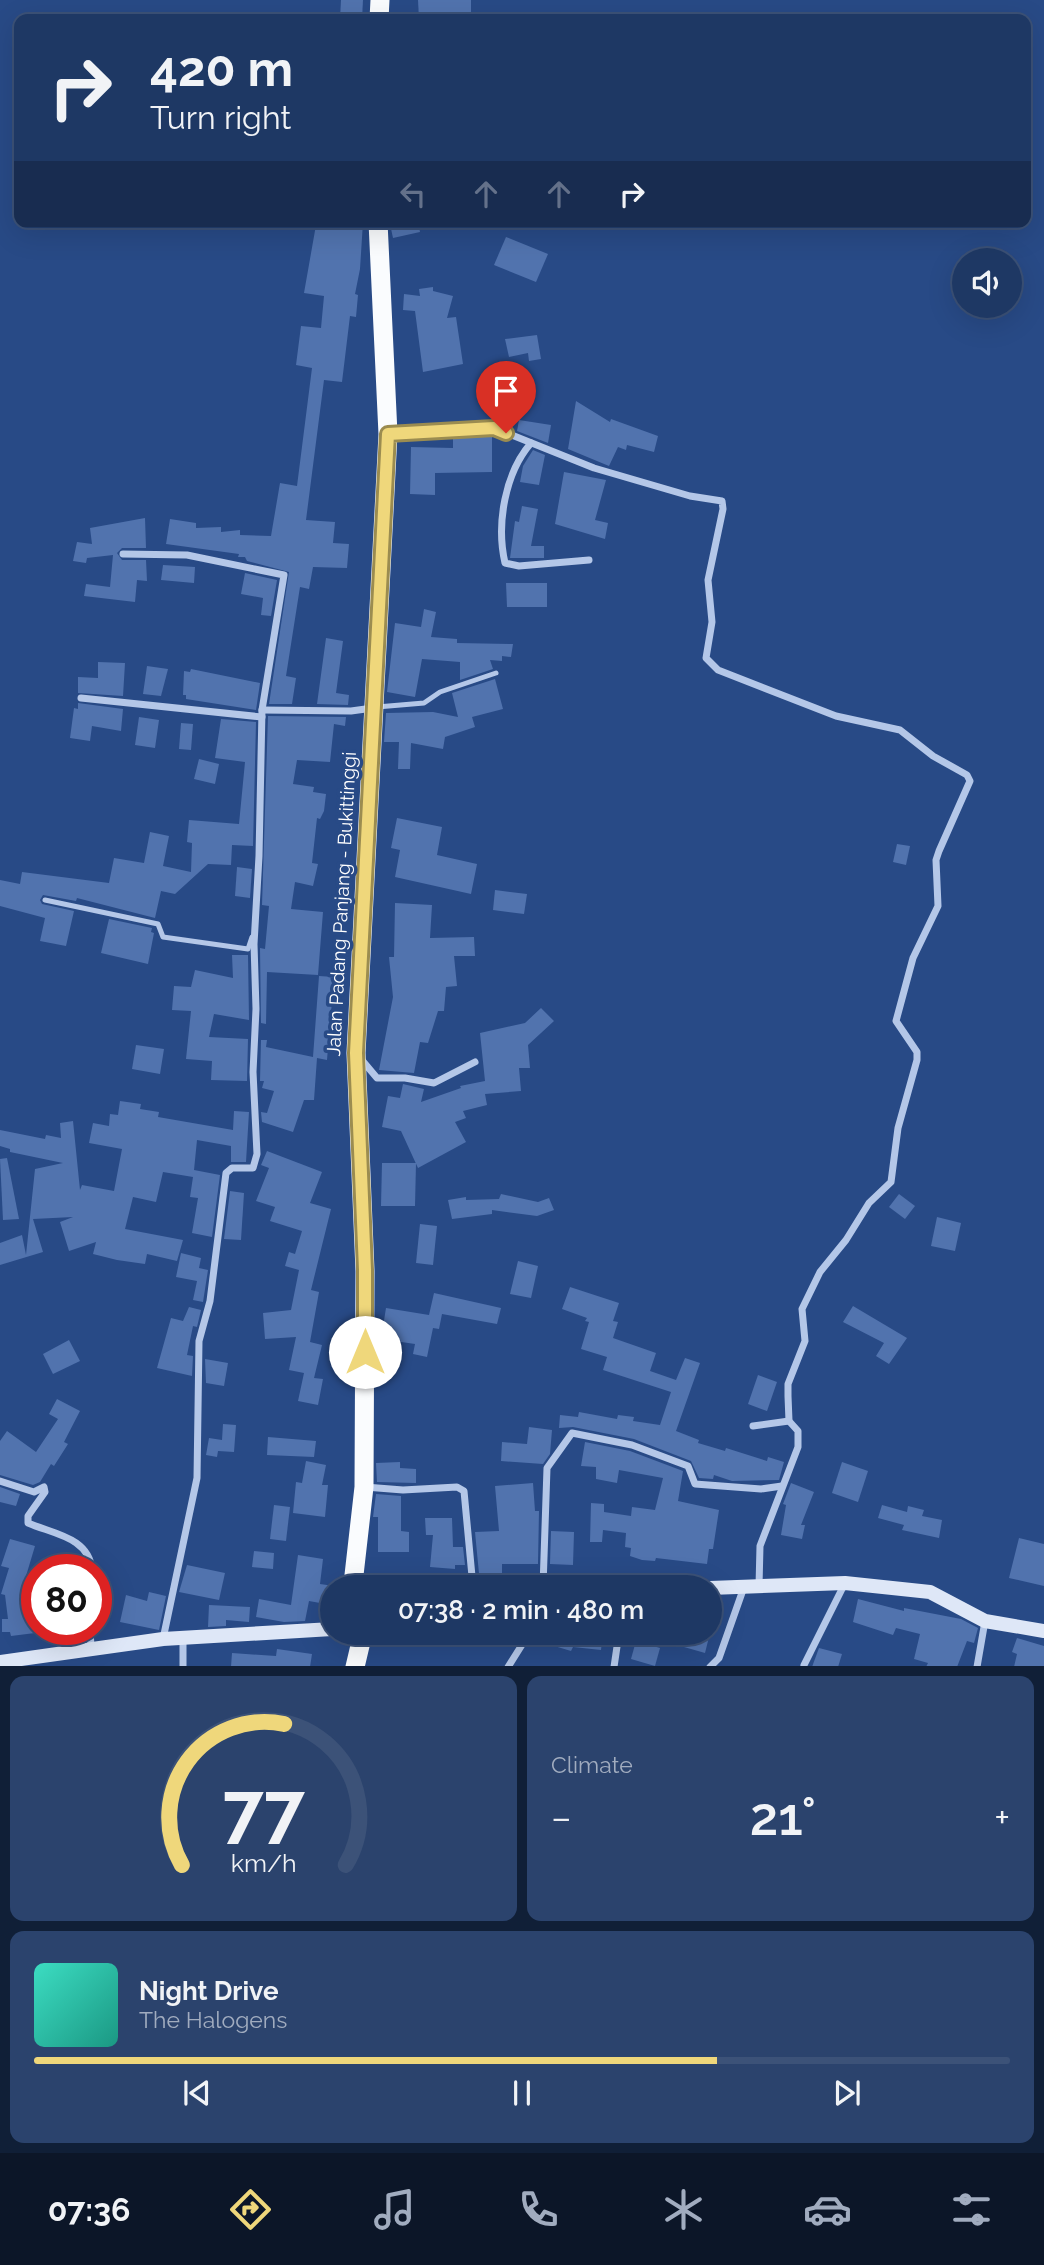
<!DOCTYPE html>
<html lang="en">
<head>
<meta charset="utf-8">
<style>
  :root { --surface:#1e3864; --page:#2b436d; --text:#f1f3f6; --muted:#a1acbf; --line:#3c5278; --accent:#efd77b }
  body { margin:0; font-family:Raleway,sans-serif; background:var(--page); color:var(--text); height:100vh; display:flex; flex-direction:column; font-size:26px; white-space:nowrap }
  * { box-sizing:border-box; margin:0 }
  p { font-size:23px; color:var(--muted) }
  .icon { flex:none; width:38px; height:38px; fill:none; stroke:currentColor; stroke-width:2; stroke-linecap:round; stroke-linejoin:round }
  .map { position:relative; height:1666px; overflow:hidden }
  .panel { display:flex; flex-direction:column; gap:10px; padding:10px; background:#101f37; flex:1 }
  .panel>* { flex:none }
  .guide { position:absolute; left:14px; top:14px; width:1017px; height:214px; border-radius:14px; box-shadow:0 7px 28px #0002,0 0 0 2px var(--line); background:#1e3864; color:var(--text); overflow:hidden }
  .controls { position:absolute; left:952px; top:248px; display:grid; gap:14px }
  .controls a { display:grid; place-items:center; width:70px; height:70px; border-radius:50%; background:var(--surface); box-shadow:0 7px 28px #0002,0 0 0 2px var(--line); font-size:35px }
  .speed { position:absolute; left:21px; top:1554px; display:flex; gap:14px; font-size:35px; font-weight:700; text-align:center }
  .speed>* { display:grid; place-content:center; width:91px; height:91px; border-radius:50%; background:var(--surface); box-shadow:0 7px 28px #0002,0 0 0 2px var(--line); line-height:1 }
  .speed .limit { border:10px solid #d22; background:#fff; color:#111 }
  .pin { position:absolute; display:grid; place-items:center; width:60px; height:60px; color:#fff; margin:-72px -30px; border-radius:50% 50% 50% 0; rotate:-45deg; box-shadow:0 0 7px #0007 }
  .pin .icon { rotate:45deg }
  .me { position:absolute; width:77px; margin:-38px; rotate:0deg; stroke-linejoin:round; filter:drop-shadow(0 0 5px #0008) }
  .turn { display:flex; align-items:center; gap:24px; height:147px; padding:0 21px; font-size:32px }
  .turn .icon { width:91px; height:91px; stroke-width:2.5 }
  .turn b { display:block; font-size:49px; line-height:60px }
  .lanes { display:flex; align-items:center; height:66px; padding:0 21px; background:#0003; justify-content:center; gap:35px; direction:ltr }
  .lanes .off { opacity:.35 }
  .big { font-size:52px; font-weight:600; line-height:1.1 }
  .panel .widget { flex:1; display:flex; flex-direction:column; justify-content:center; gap:10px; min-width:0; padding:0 24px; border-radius:14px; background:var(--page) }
  .panel .dial { align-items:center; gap:0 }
  .dial svg { height:182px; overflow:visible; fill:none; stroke:var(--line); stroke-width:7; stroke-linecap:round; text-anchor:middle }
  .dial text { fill:var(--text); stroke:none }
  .song { display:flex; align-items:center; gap:21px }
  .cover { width:84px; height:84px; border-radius:10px; background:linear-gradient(135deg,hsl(170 70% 55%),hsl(170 70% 35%)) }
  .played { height:7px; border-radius:4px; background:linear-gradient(90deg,var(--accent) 70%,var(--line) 70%) }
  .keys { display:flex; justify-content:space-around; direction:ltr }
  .heat { display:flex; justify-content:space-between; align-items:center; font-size:38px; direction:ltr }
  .panel .tiles { flex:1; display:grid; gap:10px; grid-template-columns:1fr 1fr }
  .widget:last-child { grid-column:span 2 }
  .trip { position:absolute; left:320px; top:1575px; width:402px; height:70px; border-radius:35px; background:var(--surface); box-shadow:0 7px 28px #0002,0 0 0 2px var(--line); font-weight:600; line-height:70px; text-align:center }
  .menu { display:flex; height:112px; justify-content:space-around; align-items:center; background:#0c1628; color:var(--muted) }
  .menu .icon { width:49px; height:49px }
  .menu .current { color:var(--accent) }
  .menu b { font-size:32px; color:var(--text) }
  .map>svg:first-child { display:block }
  .building { fill:#5173ae }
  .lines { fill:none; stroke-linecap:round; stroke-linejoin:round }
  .service { stroke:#b4c7e8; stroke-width:5 }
  .minor { stroke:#b4c7e8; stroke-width:7 }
  .secondary { stroke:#dee7f7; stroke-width:14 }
  .trunk { stroke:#fafcfe; stroke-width:19 }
  .route-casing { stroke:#9b8c50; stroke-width:18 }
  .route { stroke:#efd77b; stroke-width:12 }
  .labels { text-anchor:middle; stroke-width:7; stroke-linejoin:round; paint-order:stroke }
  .street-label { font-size:19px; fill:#fff; stroke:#284a86 }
</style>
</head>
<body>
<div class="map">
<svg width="1044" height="1667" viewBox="0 0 1044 1667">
  <rect width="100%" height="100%" fill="#284a86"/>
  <!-- building -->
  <g class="building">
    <polygon points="341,0 363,0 362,19 340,19"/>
    <polygon points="418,0 471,0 471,19 419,19"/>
    <polygon points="339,222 363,222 360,269 355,294 358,295 356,317 350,316 342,382 324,380 306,520 335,522 333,543 349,544 347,568 313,567 309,589 300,587 286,676 296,678 292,704 269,704 289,572 247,561 245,557 238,557 239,554 166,544 170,519 196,523 196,528 221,527 221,532 240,530 240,535 271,536 280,483 297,486 312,368 296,365 301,326 321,328 324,296 304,293 316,225 339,229"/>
    <polygon points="399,222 418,222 420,232 393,238 390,224"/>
    <polygon points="506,237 548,254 536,282 494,265"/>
    <polygon points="433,287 433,291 453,296 447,318 456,317 463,364 423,372 415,311 403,310 404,294 420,296 419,289"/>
    <polygon points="537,335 541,359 529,361 528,353 509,357 505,339"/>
    <polygon points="576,401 610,422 611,419 658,436 654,452 627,445 626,450 618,447 609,466 568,449"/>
    <polygon points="519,420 551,425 548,443 517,431"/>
    <polygon points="492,434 492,472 435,473 435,495 410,494 411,447 453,448 453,437"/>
    <polygon points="533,450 545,455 539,485 520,482 523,466"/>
    <polygon points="564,472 606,480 595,520 608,523 605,539 555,524"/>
    <polygon points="522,506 538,509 531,546 544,546 544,558 510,558 515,521 519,522"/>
    <polygon points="145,518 146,548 122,548 117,553 122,560 146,560 147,581 137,580 135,602 84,596 86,584 110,587 113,555 87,558 86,563 73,561 77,542 92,544 90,528"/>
    <polygon points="163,565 195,567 194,583 161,580"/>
    <polygon points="245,573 277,580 271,616 261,615 263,598 241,594"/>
    <polygon points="506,583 547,583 547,607 507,607"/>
    <polygon points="424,609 436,612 431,637 457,639 457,643 513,644 511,657 502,656 502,661 490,660 493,669 460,680 460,662 422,659 415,697 387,692 395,623 421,627"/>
    <polygon points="326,638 343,641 336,693 349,695 348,705 317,704"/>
    <polygon points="98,662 125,663 123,696 78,693 78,677 98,678"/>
    <polygon points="147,666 168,669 161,696 143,694"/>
    <polygon points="191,669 260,683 256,710 186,699 186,695 183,695 184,671 190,672"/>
    <polygon points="495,679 503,709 472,717 475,727 445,737 443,749 411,743 410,769 398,769 399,742 384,742 386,713 433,712 458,717 452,693"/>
    <polygon points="78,703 123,709 121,731 92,726 90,741 70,738 74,708 78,709"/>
    <polygon points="268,716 346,717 345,726 334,724 330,762 297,760 293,784 314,787 313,792 326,794 324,811 320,819 317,818 312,863 318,864 313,886 295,882 291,909 323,912 318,975 267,972 266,1024 261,1023 260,948 265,949 269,906 262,905"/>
    <polygon points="139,717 159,720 155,748 135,745"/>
    <polygon points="221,719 256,722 253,846 232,845 231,865 208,864 175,894 161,891 155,918 77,898 76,901 43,895 40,900 42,904 74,911 66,946 40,941 45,918 0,906 0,880 20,884 22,872 109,883 114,858 144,863 150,832 169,836 163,866 191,872 192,843 187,842 189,820 239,824 245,762 215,758"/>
    <polygon points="181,723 193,724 191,750 179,749"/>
    <polygon points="199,759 219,764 215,784 194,779"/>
    <polygon points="397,818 442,827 437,855 477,864 471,894 395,877 400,850 391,848"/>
    <polygon points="897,844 910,846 906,865 893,862"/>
    <polygon points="237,867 252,869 250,898 235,896"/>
    <polygon points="495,890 527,894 524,914 493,910"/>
    <polygon points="395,903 432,905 430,938 474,937 475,956 454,956 457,986 446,987 444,1011 438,1011 428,1043 420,1042 414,1073 379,1070 393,997 389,957 394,957"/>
    <polygon points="109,919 152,928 151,932 154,933 148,964 101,953"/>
    <polygon points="232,955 248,955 249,1020 214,1014 209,1037 248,1039 247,1081 211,1080 212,1061 186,1059 191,1011 172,1010 174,986 191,987 195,970 233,978"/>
    <polygon points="319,976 334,977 327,1060 317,1058 314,1100 304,1100 293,1132 262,1122 261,1112 267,1113 274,1091 262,1088 264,1081 260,1081 261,1040 267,1040 266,1047 313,1057"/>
    <polygon points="541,1008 554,1021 528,1045 530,1068 519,1068 521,1091 485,1094 487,1105 463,1111 466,1118 455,1122 466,1142 418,1168 401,1131 382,1127 388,1096 400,1098 403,1084 424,1089 421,1102 461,1088 460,1086 485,1081 480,1033 525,1023"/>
    <polygon points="136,1045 164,1049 160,1074 132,1069"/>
    <polygon points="120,1101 141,1104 140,1109 159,1112 158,1117 233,1130 234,1111 249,1112 246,1162 231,1162 231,1146 197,1140 194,1170 220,1175 212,1237 192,1233 198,1198 190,1197 193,1177 163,1172 156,1202 133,1197 125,1229 183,1240 177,1261 147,1254 145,1264 117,1260 93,1254 96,1242 69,1251 60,1222 73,1217 33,1219 43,1252 0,1265 0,1243 22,1235 26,1255 35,1169 63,1163 10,1152 10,1149 0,1146 0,1130 45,1139 46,1135 61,1138 60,1123 73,1121 80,1190 82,1185 114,1191 122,1149 89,1143 93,1123 109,1126 110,1114 118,1115"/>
    <polygon points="267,1151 322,1172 310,1203 331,1209 311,1290 319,1292 310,1342 322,1345 314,1378 323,1379 318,1405 298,1401 304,1373 289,1370 296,1337 265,1339 263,1313 291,1310 299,1270 285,1266 289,1252 295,1254 302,1231 270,1221 275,1207 256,1201 269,1168 261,1165"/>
    <polygon points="7,1158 19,1219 3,1220 0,1159"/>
    <polygon points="382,1163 416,1163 415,1206 381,1206"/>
    <polygon points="230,1191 244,1193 241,1240 224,1239"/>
    <polygon points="501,1194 538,1202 549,1198 554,1210 537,1216 492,1210 492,1214 452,1219 448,1200 466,1197 466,1200 499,1199"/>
    <polygon points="899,1194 915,1206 905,1219 889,1207"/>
    <polygon points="937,1217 961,1223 955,1251 931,1246"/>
    <polygon points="420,1224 437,1226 433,1265 416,1263"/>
    <polygon points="181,1253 201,1258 199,1268 208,1270 203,1302 193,1300 197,1281 176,1277"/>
    <polygon points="518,1261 538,1266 531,1298 510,1294"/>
    <polygon points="570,1287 619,1303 613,1321 618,1322 613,1338 656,1353 650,1371 676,1380 685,1358 700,1363 676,1431 699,1440 698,1443 725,1451 726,1448 767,1461 768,1457 784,1462 779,1480 732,1481 714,1475 713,1479 699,1478 691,1461 634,1439 573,1427 559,1428 560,1415 578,1417 579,1412 617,1419 618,1415 634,1417 633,1421 660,1425 671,1392 603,1370 607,1357 581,1349 589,1322 585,1321 587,1318 562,1309"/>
    <polygon points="434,1293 501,1308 497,1324 442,1314 439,1329 433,1328 427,1357 413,1354 415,1344 381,1339 386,1308 429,1315"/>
    <polygon points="853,1306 907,1338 889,1364 876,1356 884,1343 843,1322"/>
    <polygon points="189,1307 201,1310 197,1327 193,1326 187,1355 193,1356 192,1376 157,1368 171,1318 183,1321"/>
    <polygon points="69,1340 80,1361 53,1374 43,1354"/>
    <polygon points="205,1359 228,1363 224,1386 206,1383"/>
    <polygon points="758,1375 777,1382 767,1411 748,1404"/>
    <polygon points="57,1399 80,1411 64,1442 68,1444 54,1466 51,1464 40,1482 33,1485 0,1475 0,1441 7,1431 36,1452 58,1419 49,1414"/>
    <polygon points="223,1424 236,1425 234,1452 218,1451 217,1457 206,1455 209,1438 222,1440"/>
    <polygon points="529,1427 552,1430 550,1454 543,1464 501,1461 502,1442 527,1444"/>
    <polygon points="268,1437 316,1441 314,1457 267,1455"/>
    <polygon points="585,1442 630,1451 683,1471 678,1501 719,1510 713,1549 709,1549 707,1564 656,1558 655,1561 642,1560 630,1556 631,1548 625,1547 626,1533 603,1530 602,1542 590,1542 591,1503 604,1504 604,1512 631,1516 632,1507 655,1510 663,1478 619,1470 617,1483 596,1479 596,1467 581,1466"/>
    <polygon points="306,1461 326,1465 322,1485 328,1485 325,1517 293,1513 296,1482 302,1483"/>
    <polygon points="400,1462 400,1468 416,1469 416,1483 377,1482 376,1463"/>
    <polygon points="842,1462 868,1471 858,1502 832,1493"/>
    <polygon points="533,1483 535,1511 539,1511 538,1564 502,1564 502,1585 480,1584 475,1532 499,1531 495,1486"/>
    <polygon points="791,1483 814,1492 801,1525 805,1525 802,1539 781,1535 786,1505 783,1504"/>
    <polygon points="0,1487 20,1494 16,1506 0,1502"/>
    <polygon points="376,1494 401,1496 401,1531 409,1532 409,1552 378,1552 378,1517 373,1517"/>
    <polygon points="274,1505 290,1507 286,1541 270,1539"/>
    <polygon points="882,1505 907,1512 908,1506 924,1510 922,1516 942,1520 939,1538 902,1530 904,1525 878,1518"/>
    <polygon points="425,1518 452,1518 453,1547 463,1547 465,1565 455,1565 455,1569 430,1567 433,1535 426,1535"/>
    <polygon points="551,1531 574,1532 573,1565 550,1564"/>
    <polygon points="1019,1538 1044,1544 1044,1586 1009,1578"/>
    <polygon points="10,1539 35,1546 26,1576 37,1578 37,1600 31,1598 35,1633 11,1636 10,1632 2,1632 2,1619 8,1619 5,1595 1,1594 9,1568 1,1566"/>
    <polygon points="254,1551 274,1553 273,1569 252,1567"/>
    <polygon points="298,1555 323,1559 320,1584 334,1586 331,1605 309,1601 305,1621 284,1622 256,1617 259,1599 291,1605"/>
    <polygon points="187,1565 225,1573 219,1600 179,1592"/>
    <polygon points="149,1592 166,1596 159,1630 120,1622 126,1595 147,1601"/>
    <polygon points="858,1599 904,1611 904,1608 961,1619 978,1628 974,1643 967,1641 957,1667 926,1667 928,1663 914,1659 920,1634 896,1628 893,1635 853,1622"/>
    <polygon points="209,1605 250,1607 249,1622 226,1620 226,1626 208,1627"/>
    <polygon points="555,1633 603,1633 601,1650 573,1647 571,1651 551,1645"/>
    <polygon points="680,1633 710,1633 705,1653 677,1645"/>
    <polygon points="1017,1638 1044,1646 1044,1667 1014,1667 1017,1654 1012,1652"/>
    <polygon points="636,1641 660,1648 655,1666 631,1659"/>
    <polygon points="819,1648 842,1654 838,1667 812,1667"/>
    <polygon points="277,1649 312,1654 310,1667 231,1667 232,1653 276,1656"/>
  </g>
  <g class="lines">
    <!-- service -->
    <g class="service">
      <polyline points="377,707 424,703 440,692 496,673"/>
      <polyline points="45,900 158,924 163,937 248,949 252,937"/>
    </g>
    <!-- minor -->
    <g class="minor">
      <polyline points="389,434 494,428 594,468 690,496 722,501 723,509 708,580 712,622 706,658 718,670 836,716 900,730 933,756 967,775 970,781 939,851 936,860 938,906 913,958 896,1021 917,1052 917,1060 898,1128 891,1182 869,1203 846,1240 820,1272 802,1309 805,1341 788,1384 788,1396 789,1421 798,1431 798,1447 760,1546 759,1586"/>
      <path d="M 531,443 C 505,473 496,524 505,563 L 519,566 L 589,560"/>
      <polyline points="123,554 187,555 284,575 262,710 259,856 254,944 256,1009 253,1072 257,1154 253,1168 232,1168 226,1173 210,1301 199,1341 197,1478 163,1639"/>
      <polyline points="81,698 262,717"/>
      <polyline points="262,710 351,711 373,708"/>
      <polyline points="361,1059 377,1078 405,1078 434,1083 475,1062"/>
      <polyline points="753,1426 789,1421"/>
      <path d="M 0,1481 L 34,1492 L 44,1487 L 45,1492 L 28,1516 L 28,1523 C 53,1534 89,1537 92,1570"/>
      <polyline points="365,1487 403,1490 457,1487 464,1491 473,1587"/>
      <polyline points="543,1587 547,1468 572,1433 632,1445 688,1466 695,1484 761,1489 782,1486"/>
      <polyline points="90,1629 91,1647"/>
      <polyline points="804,1665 845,1583"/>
      <polyline points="183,1667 183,1639"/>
      <polyline points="508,1667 525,1640"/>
      <polyline points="614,1667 619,1633"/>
      <polyline points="710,1667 719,1658 744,1587"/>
      <polyline points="977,1667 985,1621"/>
    </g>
    <!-- secondary -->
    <g class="secondary">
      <polyline points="710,1588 845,1583 930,1592 985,1621 1044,1631"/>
      <polyline points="0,1662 163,1639 332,1629"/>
    </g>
    <!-- trunk -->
    <g class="trunk">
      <polyline points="379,19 380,0"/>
      <polyline points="356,1587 354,1575 364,1487 365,1271 356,1053 388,434 378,222"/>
      <polyline points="355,1667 363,1633"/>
    </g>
  </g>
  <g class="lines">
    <!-- route casing -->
    <g class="route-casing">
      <polyline id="route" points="365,1352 365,1270 356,1053 388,434 494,428 506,433"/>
    </g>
    <!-- route -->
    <use href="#route" class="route"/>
  </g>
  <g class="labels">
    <!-- street labels -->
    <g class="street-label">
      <text transform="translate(341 904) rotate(-87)" y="7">Jalan Padang Panjang - Bukittinggi</text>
    </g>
  </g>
</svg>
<div class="controls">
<a><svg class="icon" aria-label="sound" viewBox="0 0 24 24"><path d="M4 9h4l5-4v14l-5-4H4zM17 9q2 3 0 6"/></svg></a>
</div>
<div class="speed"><div class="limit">80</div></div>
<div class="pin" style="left:506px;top:433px;background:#d93025"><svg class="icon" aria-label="arrive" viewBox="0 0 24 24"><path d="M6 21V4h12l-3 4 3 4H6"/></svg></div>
<svg class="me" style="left:365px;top:1352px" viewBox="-20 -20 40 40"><circle r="19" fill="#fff"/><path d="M0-13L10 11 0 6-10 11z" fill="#efd77b"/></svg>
<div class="trip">07:38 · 2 min · 480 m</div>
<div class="guide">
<div class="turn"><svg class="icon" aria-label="right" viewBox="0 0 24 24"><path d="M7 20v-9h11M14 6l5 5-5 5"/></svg><div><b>420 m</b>Turn right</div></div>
<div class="lanes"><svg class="icon off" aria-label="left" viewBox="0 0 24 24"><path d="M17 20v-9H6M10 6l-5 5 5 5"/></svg><svg class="icon off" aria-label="ahead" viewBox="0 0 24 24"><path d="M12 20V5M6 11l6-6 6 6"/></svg><svg class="icon off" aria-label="ahead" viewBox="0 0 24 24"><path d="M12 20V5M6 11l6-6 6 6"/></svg><svg class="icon" aria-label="right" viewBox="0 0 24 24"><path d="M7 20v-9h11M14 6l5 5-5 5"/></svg></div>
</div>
</div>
<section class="panel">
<div class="tiles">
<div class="widget dial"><svg viewBox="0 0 100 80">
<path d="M14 69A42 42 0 1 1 86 69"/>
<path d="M14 69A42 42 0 0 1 59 7" stroke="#efd77b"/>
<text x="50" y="56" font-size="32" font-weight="700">77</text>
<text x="50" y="72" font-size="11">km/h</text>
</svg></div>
<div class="widget"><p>Climate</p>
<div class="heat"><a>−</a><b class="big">21°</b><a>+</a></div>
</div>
<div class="widget">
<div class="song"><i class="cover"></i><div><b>Night Drive</b><p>The Halogens</p></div></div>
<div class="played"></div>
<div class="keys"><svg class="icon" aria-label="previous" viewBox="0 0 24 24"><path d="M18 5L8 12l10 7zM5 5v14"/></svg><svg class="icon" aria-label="pause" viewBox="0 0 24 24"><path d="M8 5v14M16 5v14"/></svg><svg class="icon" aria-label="next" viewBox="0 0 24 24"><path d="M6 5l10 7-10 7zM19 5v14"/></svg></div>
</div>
</div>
</section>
<nav class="menu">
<b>07:36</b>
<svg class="icon current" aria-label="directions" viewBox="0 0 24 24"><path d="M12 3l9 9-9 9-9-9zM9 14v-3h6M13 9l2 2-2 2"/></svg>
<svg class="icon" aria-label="music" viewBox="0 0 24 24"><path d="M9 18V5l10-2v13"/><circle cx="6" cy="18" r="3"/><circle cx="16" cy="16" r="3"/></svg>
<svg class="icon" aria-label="phone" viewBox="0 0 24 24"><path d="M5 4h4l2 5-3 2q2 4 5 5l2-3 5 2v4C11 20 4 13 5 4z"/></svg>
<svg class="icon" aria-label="climate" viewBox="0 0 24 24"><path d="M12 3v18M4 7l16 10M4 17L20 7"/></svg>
<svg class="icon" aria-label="car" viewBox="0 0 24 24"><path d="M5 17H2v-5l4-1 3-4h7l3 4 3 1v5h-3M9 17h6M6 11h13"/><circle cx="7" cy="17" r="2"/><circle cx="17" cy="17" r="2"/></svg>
<svg class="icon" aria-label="filters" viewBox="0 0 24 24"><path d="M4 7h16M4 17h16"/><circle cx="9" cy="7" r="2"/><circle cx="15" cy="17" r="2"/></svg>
</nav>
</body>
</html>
